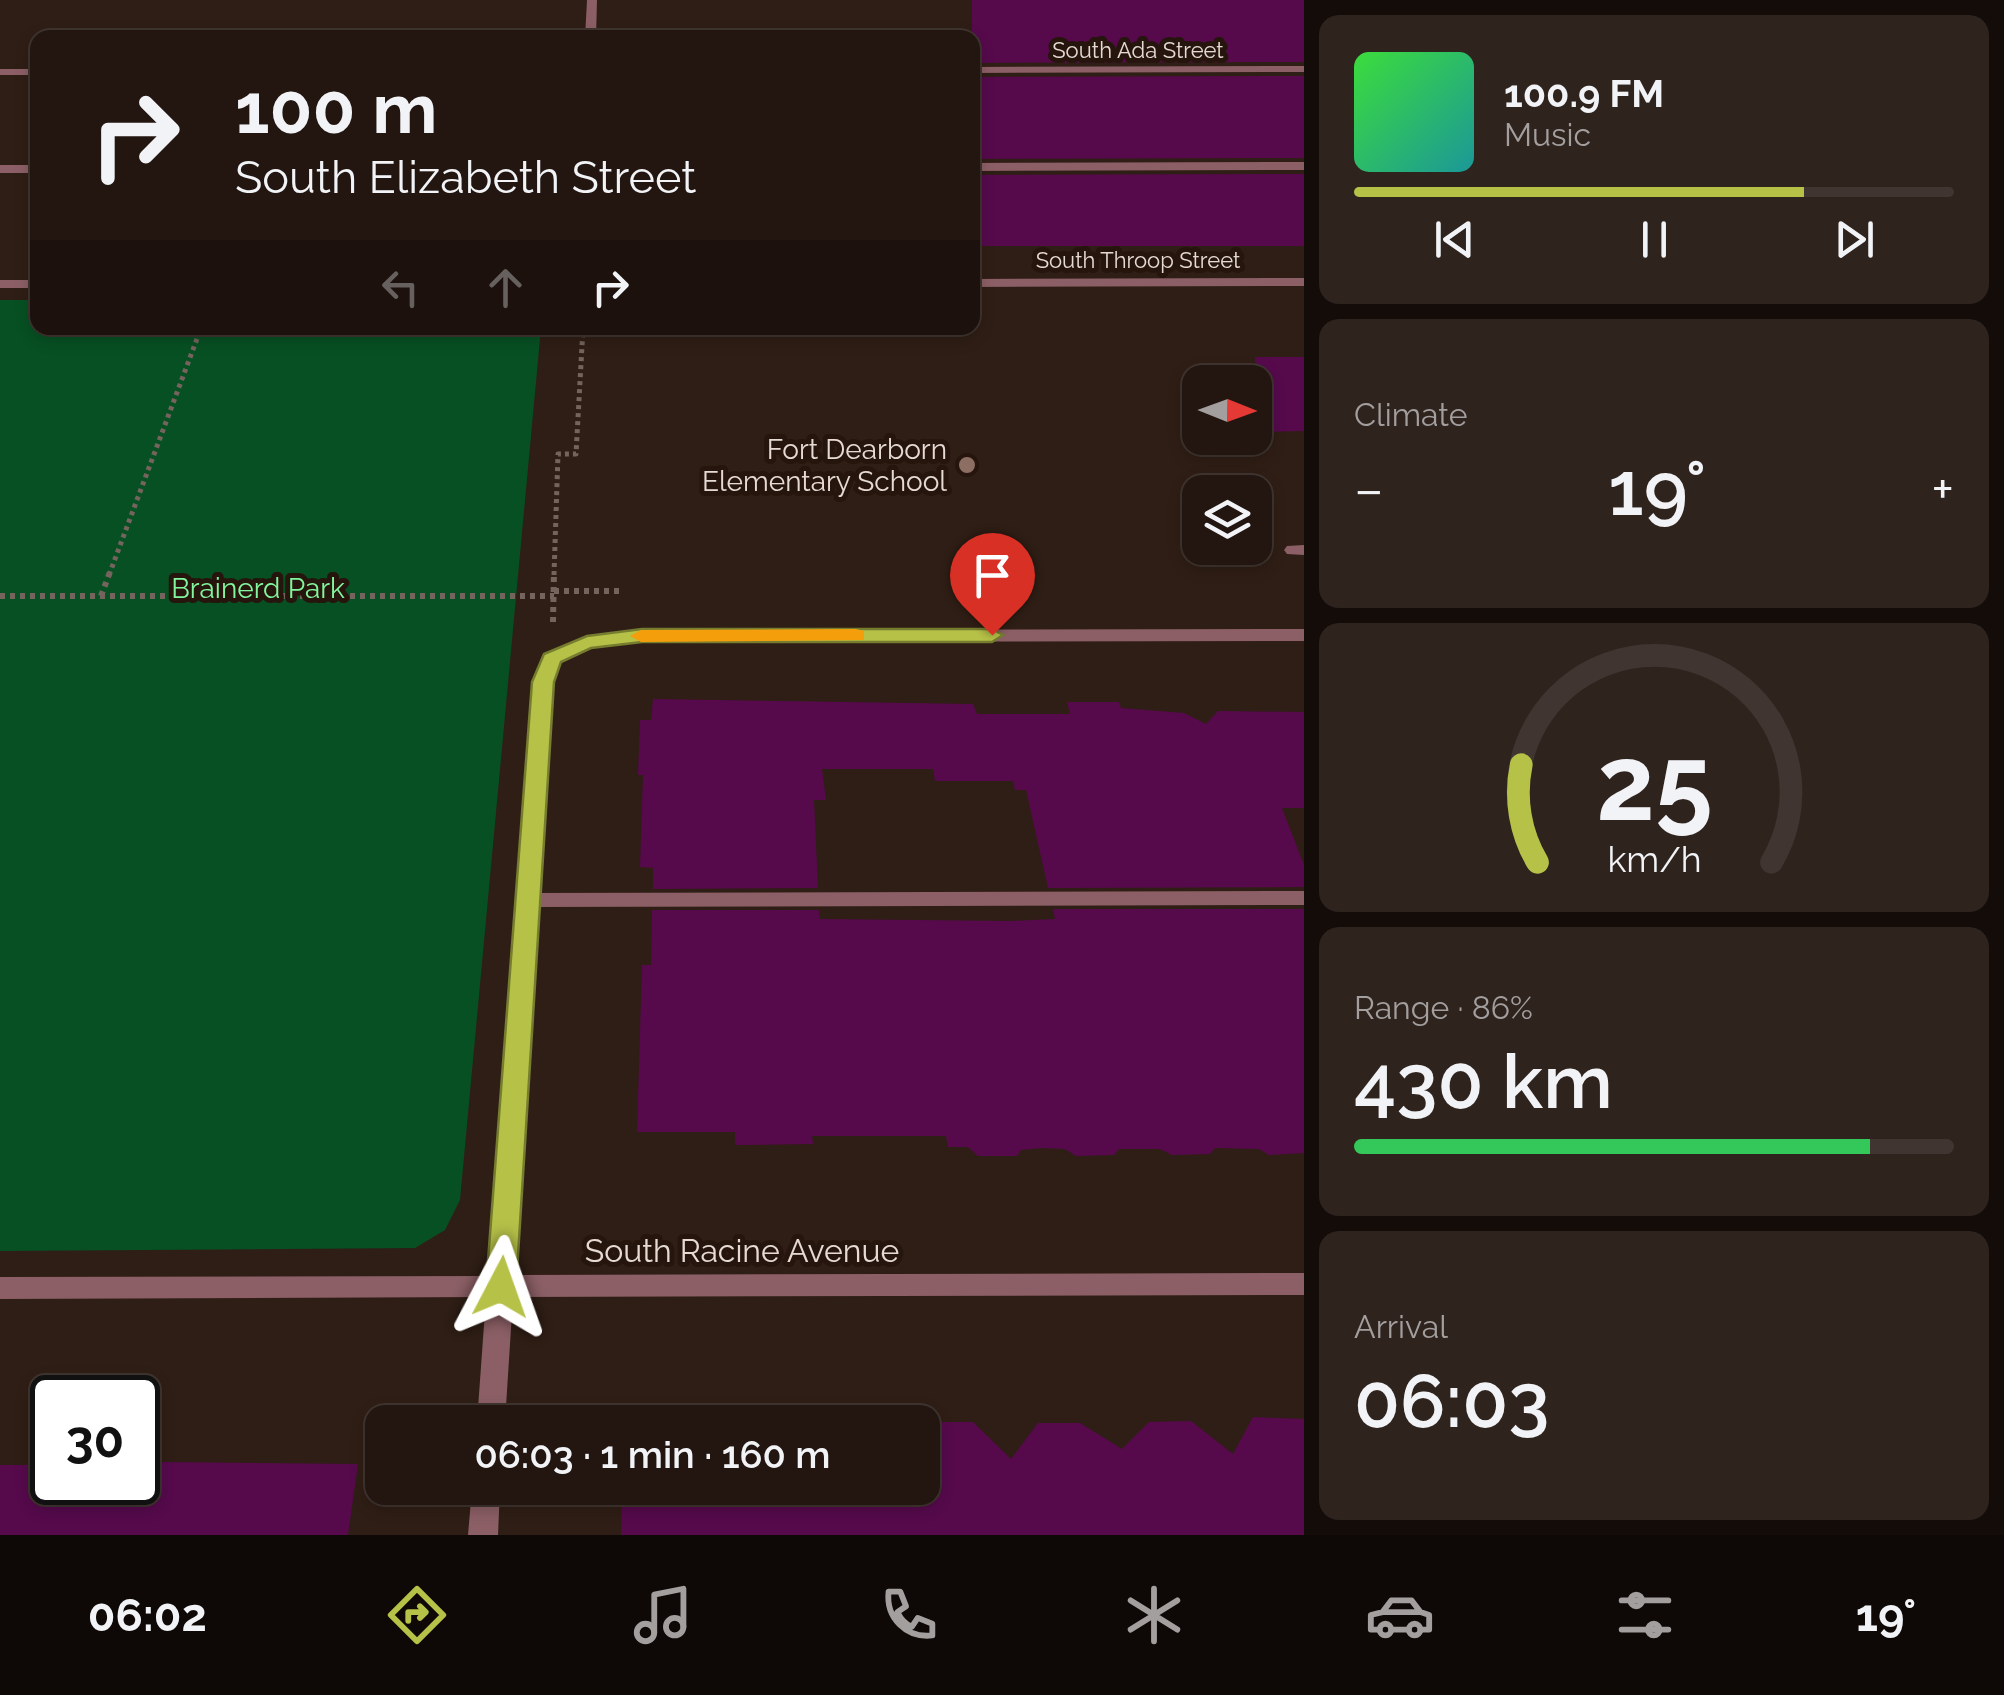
<!DOCTYPE html>
<html lang="en">
<head>
<meta charset="utf-8">
<style>
  :root { --surface:#231610; --page:#2f231e; --text:#f1f3f6; --muted:#a39f9f; --line:#403530; --accent:#b6c148 }
  body { margin:0; font-family:Raleway,sans-serif; background:var(--page); color:var(--text); height:100vh; display:flex; flex-direction:column; font-size:38px; white-space:nowrap }
  * { box-sizing:border-box; margin:0 }
  p { font-size:32px; color:var(--muted) }
  .icon { flex:none; width:55px; height:55px; fill:none; stroke:currentColor; stroke-width:2; stroke-linecap:round; stroke-linejoin:round }
  .map { position:relative; flex:1; overflow:hidden }
  .sheet { display:flex; flex-direction:column; gap:15px; padding:15px; background:#130c09; width:700px }
  .sheet>* { flex:none }
  .top-card { position:absolute; left:30px; top:30px; width:950px; height:305px; border-radius:20px; box-shadow:0 5px 15px #0003,0 0 0 2px var(--line); background:#231610; color:var(--text); overflow:hidden }
  .needle { width:65px; rotate:91deg }
  .tools { position:absolute; left:1182px; top:365px; display:grid; gap:20px }
  .tools a { display:grid; place-items:center; width:90px; height:90px; border-radius:20px; background:var(--surface); box-shadow:0 5px 15px #0003,0 0 0 2px var(--line); font-size:50px }
  .speed { position:absolute; left:30px; top:1375px; display:flex; gap:20px; font-size:50px; font-weight:700; text-align:center }
  .speed>* { display:grid; place-content:center; width:130px; height:130px; border-radius:50%; background:var(--surface); box-shadow:0 5px 15px #0003,0 0 0 2px var(--line); line-height:1 }
  .speed .limit { border:5px solid #111; border-radius:15px; background:#fff; color:#111 }
  .pin { position:absolute; display:grid; place-items:center; width:85px; height:85px; color:#fff; margin:-102px -42px; border-radius:50% 50% 50% 0; rotate:-45deg; box-shadow:0 0 10px #0007 }
  .pin .icon { rotate:45deg }
  .me { position:absolute; width:110px; margin:-55px; rotate:4deg; stroke-linejoin:round; filter:drop-shadow(0 0 8px #0008) }
  .turn { display:flex; align-items:center; gap:35px; height:210px; padding:0 40px; font-size:45px }
  .turn .icon { width:130px; height:130px; stroke-width:2.5 }
  .turn b { display:block; font-size:70px; line-height:85px }
  .lanes { display:flex; align-items:center; height:95px; padding:0 40px; background:#0003; justify-content:center; gap:50px; direction:ltr }
  .lanes .off { opacity:.35 }
  .big { font-size:75px; font-weight:600; line-height:1.1 }
  .sheet .widget { flex:1; display:flex; flex-direction:column; justify-content:center; gap:15px; min-width:0; padding:0 35px; border-radius:20px; background:var(--page) }
  .sheet .dial { align-items:center; gap:0 }
  .dial svg { height:260px; overflow:visible; fill:none; stroke:var(--line); stroke-width:7; stroke-linecap:round; text-anchor:middle }
  .dial text { fill:var(--text); stroke:none }
  .song { display:flex; align-items:center; gap:30px }
  .cover { width:120px; height:120px; border-radius:15px; background:linear-gradient(135deg,hsl(120 70% 55%),hsl(180 70% 35%)) }
  .played { height:10px; border-radius:5px; background:linear-gradient(90deg,var(--accent) 75%,var(--line) 75%) }
  .keys { display:flex; justify-content:space-around; direction:ltr }
  .heat { display:flex; justify-content:space-between; align-items:center; font-size:55px; direction:ltr }
  .charge { height:15px; border-radius:8px; background:linear-gradient(90deg,#34c759 86%,var(--line) 0) }
  .trip { position:absolute; left:365px; top:1405px; width:575px; height:100px; border-radius:20px; background:var(--surface); box-shadow:0 5px 15px #0003,0 0 0 2px var(--line); font-weight:600; line-height:100px; text-align:center }
  .tabs { display:flex; height:160px; justify-content:space-around; align-items:center; background:#0e0906; color:var(--muted) }
  .tabs .icon { width:70px; height:70px }
  .tabs .active { color:var(--accent) }
  .tabs b { font-size:45px; color:var(--text) }
  main { display:flex; flex:1; min-height:0 }
  .map>svg:first-child { display:block }
  .green { fill:#075023 }
  .building { fill:#560a4c }
  .lines { fill:none; stroke-linecap:round; stroke-linejoin:round }
  .path-far1 { stroke:#74645d; stroke-width:5; stroke-dasharray:4 4; stroke-linecap:butt }
  .path { stroke:#74645d; stroke-width:6; stroke-dasharray:5 5; stroke-linecap:butt }
  .service { fill:#8b5f65; fill-rule:evenodd }
  .minor { fill:#8b5f65; fill-rule:evenodd }
  .route { fill:#b6c148; stroke:#767d2f; stroke-width:2.5 }
  .slow { fill:#f59e0b }
  .education-dot { fill:#8d6e63; stroke:#25150c; stroke-width:4 }
  .labels { text-anchor:middle; stroke-width:10; stroke-linejoin:round; paint-order:stroke }
  .far-street-label { font-size:22px; fill:#e6dad4; stroke:#25150c }
  .poi-label { font-size:28px; fill:#e6dad4; stroke:#25150c; text-anchor:end }
  .park-label { font-size:28px; fill:#82f59e; stroke:#25150c }
  .near-street-label { font-size:32px; fill:#e6dad4; stroke:#25150c }
</style>
</head>
<body>
<main>
<div class="map">
<svg width="1304" height="1535" viewBox="0 0 1304 1535">
  <rect width="100%" height="100%" fill="#2f1e15"/>
  <!-- green -->
  <polygon class="green" points="0,300 37,300 38,328 541,328 460,1200 445,1230 415,1248 0,1251"/>
  <!-- building -->
  <g class="building">
    <polygon points="972,0 1304,0 1304,62 972,63"/>
    <polygon points="1304,76 1304,158 972,159 972,77"/>
    <polygon points="1304,174 1304,246 972,246 972,175"/>
    <polygon points="1255,357 1304,357 1304,431 1255,432"/>
    <polygon points="653,699 973,704 977,714 1070,714 1067,702 1119,702 1121,708 1184,713 1206,724 1218,711 1304,712 1304,808 1282,808 1304,865 1304,887 1048,888 1026,790 1015,790 1013,781 935,781 933,769 822,769 826,800 814,800 818,888 653,889 653,868 640,867 643,775 638,775 640,720 651,720"/>
    <polygon points="1053,909 1304,909 1304,1153 1269,1155 1259,1149 1215,1148 1210,1154 1172,1155 1160,1149 1119,1149 1114,1155 1076,1156 1065,1149 1042,1148 1021,1150 1017,1156 978,1156 968,1147 948,1147 946,1136 812,1136 813,1144 735,1145 735,1132 637,1132 642,965 651,965 652,910 819,910 820,919 1011,921 1055,919"/>
    <polygon points="1253,1417 1304,1419 1304,1535 621,1535 622,1488 922,1488 922,1422 973,1422 1011,1459 1038,1423 1080,1423 1122,1449 1149,1422 1191,1421 1233,1454"/>
    <polygon points="162,1462 358,1464 348,1535 0,1535 0,1465 52,1465 52,1482 138,1482 138,1466"/>
  </g>
  <g class="lines">
    <!-- path-far1 -->
    <g class="path-far1">
      <polyline points="109,575 201,328"/>
      <polyline points="554,575 558,454 576,454 583,328"/>
    </g>
    <!-- path -->
    <g class="path">
      <polyline points="554,591 623,591"/>
      <polyline points="0,596 554,596"/>
      <polyline points="101,596 110,572"/>
      <polyline points="553,622 554,572"/>
    </g>
    <!-- service -->
    <g class="service">
      <polygon points="1304,162 1304,170 972,171 972,163"/>
      <rect x="0" y="165" width="38" height="8"/>
      <polygon points="1304,545 1304,555 1287,554 1284,550 1287,546"/>
      <polygon points="1304,891 1304,905 528,907 520,905 517,900 520,895 528,893"/>
    </g>
    <!-- minor -->
    <g class="minor">
      <polygon points="587,0 597,0 596,38 585,38"/>
      <polygon points="1304,66 1304,72 972,73 972,67"/>
      <rect x="0" y="69" width="38" height="6"/>
      <polygon points="1304,278 1304,286 972,287 972,279"/>
      <rect x="0" y="280" width="38" height="8"/>
      <polygon points="1304,629 1304,641 642,642 591,647 559,661 552,682 514,1275 1304,1273 1304,1295 513,1297 505,1422 477,1422 486,1297 0,1299 0,1277 488,1276 534,682 544,654 587,636 642,630"/>
      <polygon points="472,1488 500,1488 498,1535 468,1535"/>
    </g>
  </g>
  <!-- route -->
  <polygon class="route" points="642,629 992,629 1003,635 992,642 642,642 591,648 561,662 554,682 516,1287 511,1296 501,1299 490,1296 486,1287 532,682 544,654 587,636"/>
  <!-- slow -->
  <polygon class="slow" points="856,629 864,631 864,640 641,642 630,636 641,630"/>
  <!-- markers -->
  <circle class="education-dot" cx="967" cy="465" r="10"/>
  <g class="labels">
    <!-- far-street labels -->
    <g class="far-street-label">
      <text x="1138" y="58">South Ada Street</text>
      <text x="1138" y="268">South Throop Street</text>
    </g>
    <!-- poi labels -->
    <g class="poi-label">
      <text x="947" y="459">Fort Dearborn<tspan x="947" dy="32">Elementary School</tspan></text>
    </g>
    <!-- park labels -->
    <g class="park-label">
      <text x="258" y="598">Brainerd Park</text>
    </g>
    <!-- near-street labels -->
    <g class="near-street-label">
      <text x="742" y="1262">South Racine Avenue</text>
    </g>
  </g>
</svg>
<div class="tools">
<a><svg class="needle" viewBox="-14 -14 28 28"><path d="M0-13l5 13h-10z" fill="#e53935"/><path d="M0 13l5-13h-10z" fill="#a39f9f"/></svg></a>
<a><svg class="icon" aria-label="layers" viewBox="0 0 24 24"><path d="M12 4l9 5-9 5-9-5zM3 14l9 5 9-5"/></svg></a>
</div>
<div class="speed"><div class="limit">30</div></div>
<div class="pin" style="left:992px;top:635px;background:#d93025"><svg class="icon" aria-label="arrive" viewBox="0 0 24 24"><path d="M6 21V4h12l-3 4 3 4H6"/></svg></div>
<svg class="me" style="left:501px;top:1287px" viewBox="-20 -20 40 40"><path d="M0-17L14 15 0 8-14 15z" fill="#b6c148" stroke="#fff" stroke-width="4"/></svg>
<div class="trip">06:03 · 1 min · 160 m</div>
<div class="top-card">
<div class="turn"><svg class="icon" aria-label="right" viewBox="0 0 24 24"><path d="M7 20v-9h11M14 6l5 5-5 5"/></svg><div><b>100 m</b>South Elizabeth Street</div></div>
<div class="lanes"><svg class="icon off" aria-label="left" viewBox="0 0 24 24"><path d="M17 20v-9H6M10 6l-5 5 5 5"/></svg><svg class="icon off" aria-label="ahead" viewBox="0 0 24 24"><path d="M12 20V5M6 11l6-6 6 6"/></svg><svg class="icon" aria-label="right" viewBox="0 0 24 24"><path d="M7 20v-9h11M14 6l5 5-5 5"/></svg></div>
</div>
</div>
<section class="sheet">
<div class="widget">
<div class="song"><i class="cover"></i><div><b>100.9 FM</b><p>Music</p></div></div>
<div class="played"></div>
<div class="keys"><svg class="icon" aria-label="previous" viewBox="0 0 24 24"><path d="M18 5L8 12l10 7zM5 5v14"/></svg><svg class="icon" aria-label="pause" viewBox="0 0 24 24"><path d="M8 5v14M16 5v14"/></svg><svg class="icon" aria-label="next" viewBox="0 0 24 24"><path d="M6 5l10 7-10 7zM19 5v14"/></svg></div>
</div>
<div class="widget"><p>Climate</p>
<div class="heat"><a>−</a><b class="big">19°</b><a>+</a></div>
</div>
<div class="widget dial"><svg viewBox="0 0 100 80">
<path d="M14 69A42 42 0 1 1 86 69"/>
<path d="M14 69A42 42 0 0 1 9 39" stroke="#b6c148"/>
<text x="50" y="56" font-size="32" font-weight="700">25</text>
<text x="50" y="72" font-size="11">km/h</text>
</svg></div>
<div class="widget"><p>Range · 86%</p><b class="big">430 km</b><div class="charge"></div></div>
<div class="widget"><p>Arrival</p><b class="big">06:03</b></div>
</section>
</main>
<nav class="tabs">
<b>06:02</b>
<svg class="icon active" aria-label="directions" viewBox="0 0 24 24"><path d="M12 3l9 9-9 9-9-9zM9 14v-3h6M13 9l2 2-2 2"/></svg>
<svg class="icon" aria-label="music" viewBox="0 0 24 24"><path d="M9 18V5l10-2v13"/><circle cx="6" cy="18" r="3"/><circle cx="16" cy="16" r="3"/></svg>
<svg class="icon" aria-label="phone" viewBox="0 0 24 24"><path d="M5 4h4l2 5-3 2q2 4 5 5l2-3 5 2v4C11 20 4 13 5 4z"/></svg>
<svg class="icon" aria-label="climate" viewBox="0 0 24 24"><path d="M12 3v18M4 7l16 10M4 17L20 7"/></svg>
<svg class="icon" aria-label="car" viewBox="0 0 24 24"><path d="M5 17H2v-5l4-1 3-4h7l3 4 3 1v5h-3M9 17h6M6 11h13"/><circle cx="7" cy="17" r="2"/><circle cx="17" cy="17" r="2"/></svg>
<svg class="icon" aria-label="filters" viewBox="0 0 24 24"><path d="M4 7h16M4 17h16"/><circle cx="9" cy="7" r="2"/><circle cx="15" cy="17" r="2"/></svg>
<b>19°</b>
</nav>
</body>
</html>
